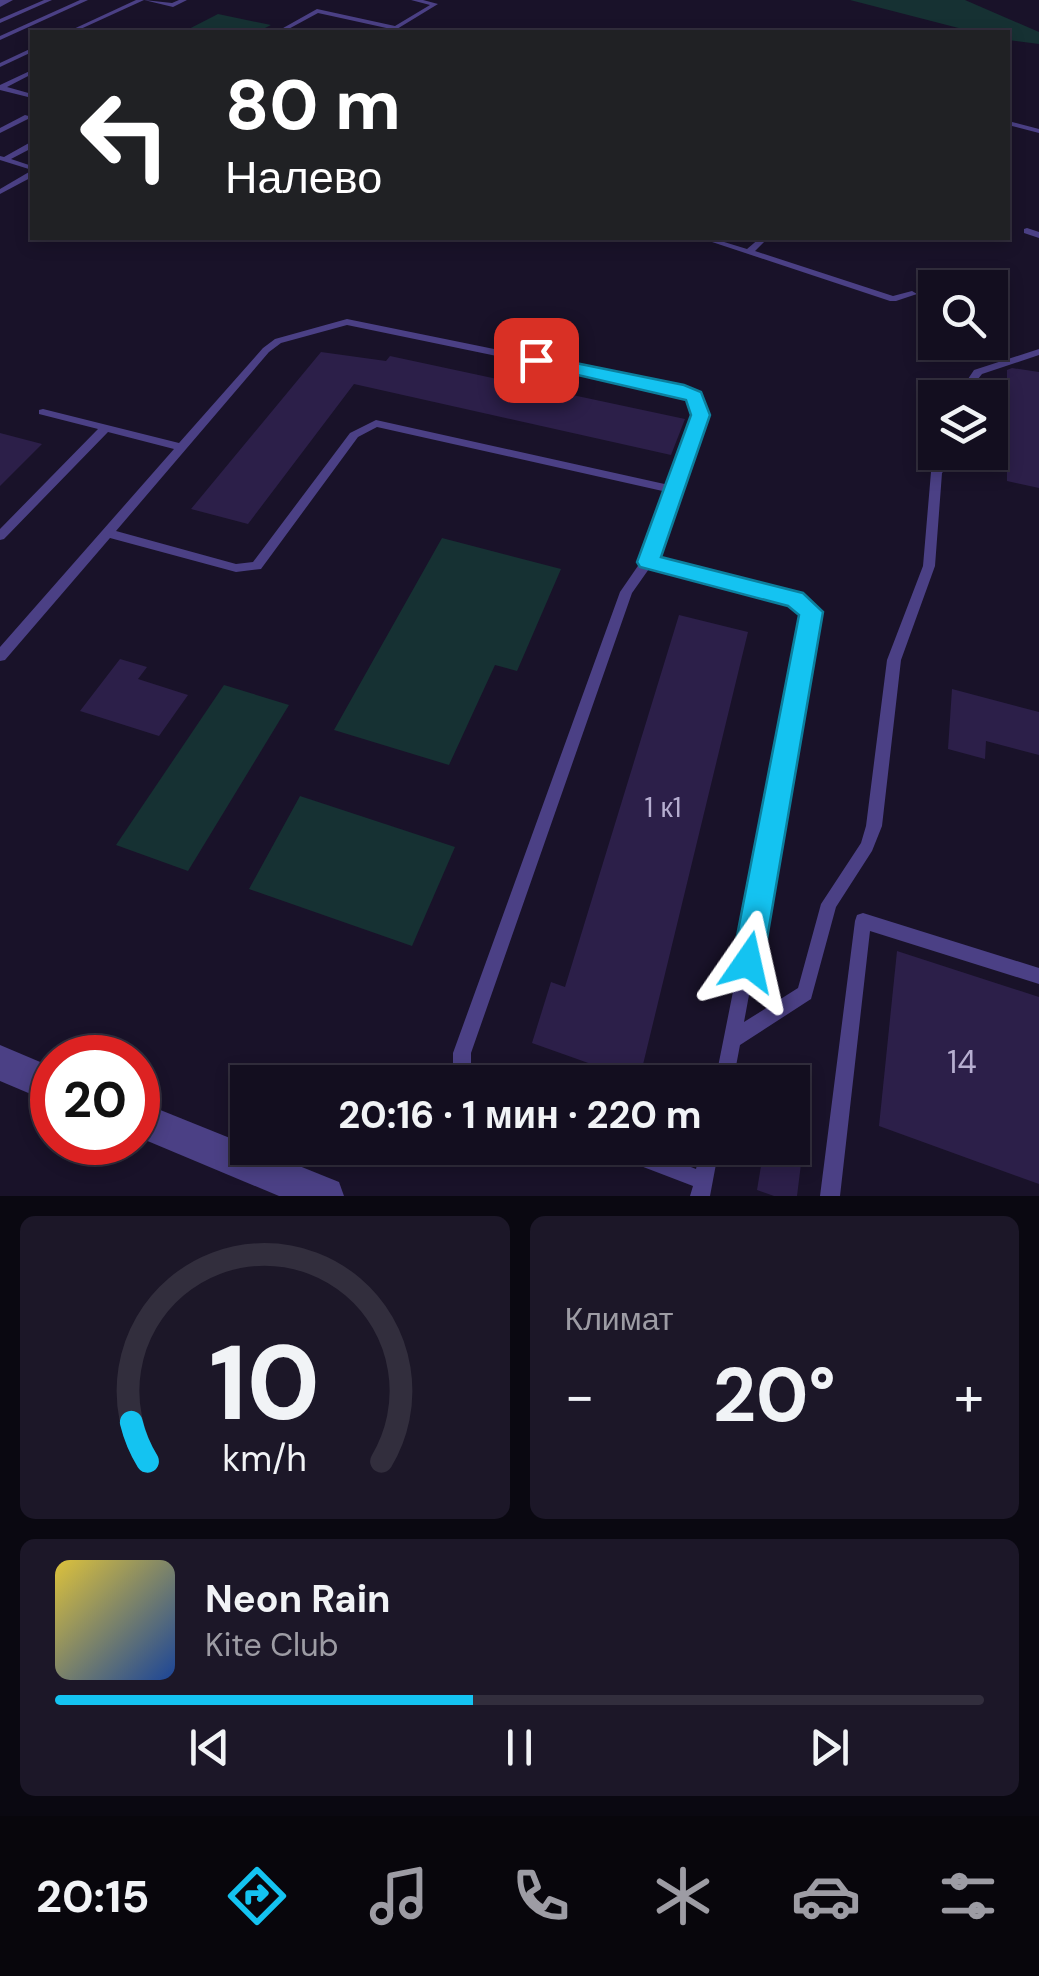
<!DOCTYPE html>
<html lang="ru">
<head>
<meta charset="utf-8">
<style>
  :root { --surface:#130e1f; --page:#1c1728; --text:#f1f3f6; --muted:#9d9ca4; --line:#322e3d; --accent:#14c3f1 }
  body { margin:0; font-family:"DM Sans",sans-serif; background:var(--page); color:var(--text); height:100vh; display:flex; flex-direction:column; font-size:38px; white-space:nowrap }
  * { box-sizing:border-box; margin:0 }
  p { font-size:32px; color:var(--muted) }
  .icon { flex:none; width:55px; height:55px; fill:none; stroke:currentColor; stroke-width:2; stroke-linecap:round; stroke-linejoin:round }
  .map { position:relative; height:1196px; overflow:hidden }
  .details { display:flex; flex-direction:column; gap:20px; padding:20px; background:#0a0811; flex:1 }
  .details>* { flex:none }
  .top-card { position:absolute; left:30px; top:30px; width:980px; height:210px; border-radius:0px; box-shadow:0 5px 15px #0003,0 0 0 2px var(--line); background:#202124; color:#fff; overflow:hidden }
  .tools { position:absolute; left:918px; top:270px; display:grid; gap:20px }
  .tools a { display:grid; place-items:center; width:90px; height:90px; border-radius:0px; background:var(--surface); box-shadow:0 5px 15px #0003,0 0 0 2px var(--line); font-size:50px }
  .speed { position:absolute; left:30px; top:1035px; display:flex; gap:20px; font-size:50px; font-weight:700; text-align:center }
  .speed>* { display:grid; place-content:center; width:130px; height:130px; border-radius:50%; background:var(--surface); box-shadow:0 5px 15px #0003,0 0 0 2px var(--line); line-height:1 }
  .speed .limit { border:15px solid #d22; background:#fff; color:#111 }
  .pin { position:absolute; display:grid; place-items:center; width:85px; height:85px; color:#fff; margin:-42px; border-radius:20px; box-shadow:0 5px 15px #0006 }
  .me { position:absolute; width:110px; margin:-55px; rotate:11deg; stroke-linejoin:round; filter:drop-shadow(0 0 8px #0008) }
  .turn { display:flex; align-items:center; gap:35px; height:210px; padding:0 30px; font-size:45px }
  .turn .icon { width:130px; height:130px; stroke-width:2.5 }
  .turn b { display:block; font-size:70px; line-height:85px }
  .big { font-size:75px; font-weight:700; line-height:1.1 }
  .details .card { flex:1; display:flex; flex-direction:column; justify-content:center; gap:15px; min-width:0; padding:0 35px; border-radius:15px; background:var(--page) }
  .details .dial { align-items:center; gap:0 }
  .dial svg { height:260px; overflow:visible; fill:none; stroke:var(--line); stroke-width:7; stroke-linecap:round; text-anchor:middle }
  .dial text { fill:var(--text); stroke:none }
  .song { display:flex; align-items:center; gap:30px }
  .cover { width:120px; height:120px; border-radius:15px; background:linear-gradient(135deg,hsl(50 70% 55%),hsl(220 70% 35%)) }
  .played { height:10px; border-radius:5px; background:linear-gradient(90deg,var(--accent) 45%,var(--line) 45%) }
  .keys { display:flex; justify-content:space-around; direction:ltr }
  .heat { display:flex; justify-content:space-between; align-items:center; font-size:55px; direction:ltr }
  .details .tiles { flex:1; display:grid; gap:20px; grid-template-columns:1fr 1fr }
  .card:last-child { grid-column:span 2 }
  .trip { position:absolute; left:230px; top:1065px; width:580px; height:100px; border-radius:0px; background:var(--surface); box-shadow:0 5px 15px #0003,0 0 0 2px var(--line); font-weight:700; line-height:100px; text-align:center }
  .tab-bar { display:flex; height:160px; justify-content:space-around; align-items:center; background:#08060c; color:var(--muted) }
  .tab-bar .icon { width:70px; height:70px }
  .tab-bar .current { color:var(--accent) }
  .tab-bar b { font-size:45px; color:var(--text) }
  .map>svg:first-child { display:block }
  .green { fill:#163133 }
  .building { fill:#2c1f49 }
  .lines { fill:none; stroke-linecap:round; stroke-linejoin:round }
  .service { fill:#4b4085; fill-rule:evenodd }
  .minor { fill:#4b4085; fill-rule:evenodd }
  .route { fill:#14c3f1; stroke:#0d7f9d; stroke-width:2.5 }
  .labels { text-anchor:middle; stroke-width:10; stroke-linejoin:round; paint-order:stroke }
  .number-label { font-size:28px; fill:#b6aed0 }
  .near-number-label { font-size:32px; fill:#b6aed0 }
</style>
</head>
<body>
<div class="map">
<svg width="1039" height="1196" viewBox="0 0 1039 1196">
  <rect width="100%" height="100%" fill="#191229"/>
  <!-- green -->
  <g class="green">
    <polygon points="850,0 965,0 1039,32 1039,44 1008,40 1008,32 974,32"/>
    <polygon points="218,14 271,25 257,32 183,32"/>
    <polygon points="442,538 561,569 517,671 495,665 449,765 334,730"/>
    <polygon points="224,685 289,705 188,871 116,845"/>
    <polygon points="300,796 455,847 412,946 249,889"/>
  </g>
  <!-- building -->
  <g class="building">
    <polygon points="321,352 386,361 390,356 685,419 671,455 354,384 248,524 191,509"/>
    <polygon points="1012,368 1039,372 1039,488 1007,481 1007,370"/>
    <polygon points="0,433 42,444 0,486"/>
    <polygon points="679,615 748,632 639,1081 532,1043 551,982 565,987"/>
    <polygon points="120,659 147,667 138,679 188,695 159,736 80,711"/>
    <polygon points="952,689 1039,712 1039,755 986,741 985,759 948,749"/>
    <polygon points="897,951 1039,997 1039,1184 879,1126"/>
    <polygon points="764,1148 803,1148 797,1196 774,1196 757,1190"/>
  </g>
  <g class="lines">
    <!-- service -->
    <g class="service">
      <polygon points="44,0 52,0 0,23 0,19"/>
      <polygon points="80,0 88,0 0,40 0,36"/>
      <polygon points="136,0 144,0 74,32 67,32"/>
      <polygon points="144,0 172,3 179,0 187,0 173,7"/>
      <polygon points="411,0 423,0 438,4 392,32 388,31 391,29 318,13 283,32 276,32 317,9 395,26 430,5"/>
      <polygon points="32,48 32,52 0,67 0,63"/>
      <polygon points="32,70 32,74 7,87 32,94 32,98 0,90 0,85"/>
      <polygon points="25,115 32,117 0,133 0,128"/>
      <polygon points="1008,121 1039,129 1039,133 1008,125"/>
      <polygon points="29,143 32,143 32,148 11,159 32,166 32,170 0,160 0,156 4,157"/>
      <polygon points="29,172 32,172 32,177 0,194 0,189"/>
      <polygon points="1027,228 1039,232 1039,238 1024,233 1024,229"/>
      <polygon points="700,238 711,238 747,249 760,238 768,238 755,251 893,296 912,291 917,294 896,301 890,301"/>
      <path d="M 347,319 L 684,388 L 700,396 L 705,415 L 655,558 L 799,596 L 815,609 L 819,620 L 744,1022 L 798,988 L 821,904 L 861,843 L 866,826 L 887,660 L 923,566 L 931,472 L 950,452 L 962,452 L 942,473 L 935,566 L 901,660 L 882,826 L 872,851 L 836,907 L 811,999 L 740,1045 L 733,1082 L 715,1082 L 807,620 L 805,614 L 791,603 L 651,566 L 632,593 L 471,1053 L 471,1069 L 477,1082 L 459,1082 L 453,1071 L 453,1053 L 620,592 L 642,560 L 667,492 L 377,427 L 358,437 L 261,569 L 236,572 L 110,538 L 5,660 L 0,661 L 0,647 L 174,449 L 108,432 L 4,539 L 0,540 L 0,529 L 98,429 L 39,414 L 39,410 L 43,409 L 179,443 L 263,348 L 275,339 ZM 347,325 L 681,394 L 690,398 L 695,415 L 669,485 L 376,420 L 350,433 L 253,562 L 236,564 L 116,531 L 269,352 L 281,343 Z"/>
      <polygon points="1039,349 1039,355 982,374 978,379 976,398 966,398 968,379 974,370"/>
      <polygon points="863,913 1039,968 1039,984 870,931 840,1196 820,1196 855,921 857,915"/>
      <polygon points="610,1148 642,1148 696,1169 701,1148 719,1148 710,1196 690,1196 693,1186 612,1155"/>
    </g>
    <!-- minor -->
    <g class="minor">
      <polygon points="0,0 13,0 0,7"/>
      <polygon points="0,1045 52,1067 52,1103 0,1081"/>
      <polygon points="138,1101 339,1182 344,1196 279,1196 138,1137"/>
    </g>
  </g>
  <!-- route -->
  <polygon class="route" points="536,355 684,385 701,392 710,415 661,557 803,593 823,612 763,962 758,973 748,978 737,973 732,962 799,615 788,606 640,567 637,562 691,415 686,400 530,364 528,360"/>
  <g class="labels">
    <!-- number labels -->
    <g class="number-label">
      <text x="663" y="817">1 к1</text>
    </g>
    <!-- near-number labels -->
    <g class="near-number-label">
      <text x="962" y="1073">14</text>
    </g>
  </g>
</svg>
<div class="tools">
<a><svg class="icon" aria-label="search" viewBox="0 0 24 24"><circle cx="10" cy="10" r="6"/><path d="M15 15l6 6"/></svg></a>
<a><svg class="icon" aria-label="layers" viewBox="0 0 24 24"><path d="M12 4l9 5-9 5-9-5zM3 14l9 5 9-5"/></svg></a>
</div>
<div class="speed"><div class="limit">20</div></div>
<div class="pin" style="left:536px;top:360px;background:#d93025"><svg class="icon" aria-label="arrive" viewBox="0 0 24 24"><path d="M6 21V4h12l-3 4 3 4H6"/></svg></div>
<svg class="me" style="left:748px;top:962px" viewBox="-20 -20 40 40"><path d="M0-17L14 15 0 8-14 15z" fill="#14c3f1" stroke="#fff" stroke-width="4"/></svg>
<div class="trip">20:16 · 1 мин · 220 m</div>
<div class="top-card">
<div class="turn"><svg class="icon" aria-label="left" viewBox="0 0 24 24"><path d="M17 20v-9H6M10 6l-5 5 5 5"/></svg><div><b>80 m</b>Налево</div></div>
</div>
</div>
<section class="details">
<div class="tiles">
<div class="card dial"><svg viewBox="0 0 100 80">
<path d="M14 69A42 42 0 1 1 86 69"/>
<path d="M14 69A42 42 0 0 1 9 57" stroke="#14c3f1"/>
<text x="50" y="56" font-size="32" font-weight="700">10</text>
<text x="50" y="72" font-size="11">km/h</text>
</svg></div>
<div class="card"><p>Климат</p>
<div class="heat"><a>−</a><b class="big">20°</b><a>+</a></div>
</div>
<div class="card">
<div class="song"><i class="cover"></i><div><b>Neon Rain</b><p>Kite Club</p></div></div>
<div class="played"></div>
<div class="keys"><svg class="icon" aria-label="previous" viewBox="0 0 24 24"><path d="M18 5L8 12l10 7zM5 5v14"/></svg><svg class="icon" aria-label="pause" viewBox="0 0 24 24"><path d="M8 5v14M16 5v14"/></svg><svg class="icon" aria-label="next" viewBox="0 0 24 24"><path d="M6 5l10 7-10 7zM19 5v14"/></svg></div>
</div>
</div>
</section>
<nav class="tab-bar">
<b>20:15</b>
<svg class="icon current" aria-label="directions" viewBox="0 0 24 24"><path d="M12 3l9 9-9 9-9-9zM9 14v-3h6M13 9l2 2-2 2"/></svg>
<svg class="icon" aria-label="music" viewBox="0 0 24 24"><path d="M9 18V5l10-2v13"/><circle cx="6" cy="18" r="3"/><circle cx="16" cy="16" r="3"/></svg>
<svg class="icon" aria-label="phone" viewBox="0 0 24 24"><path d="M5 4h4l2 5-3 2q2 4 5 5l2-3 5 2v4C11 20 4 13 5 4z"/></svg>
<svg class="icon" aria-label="climate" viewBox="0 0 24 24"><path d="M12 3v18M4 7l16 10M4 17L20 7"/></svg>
<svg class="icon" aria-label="car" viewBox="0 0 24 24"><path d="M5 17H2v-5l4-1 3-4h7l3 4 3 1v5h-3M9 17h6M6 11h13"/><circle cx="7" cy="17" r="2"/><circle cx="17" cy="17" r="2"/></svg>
<svg class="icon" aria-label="filters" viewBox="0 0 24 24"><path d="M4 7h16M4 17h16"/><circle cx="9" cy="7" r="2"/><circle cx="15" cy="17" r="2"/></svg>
</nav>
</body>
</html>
